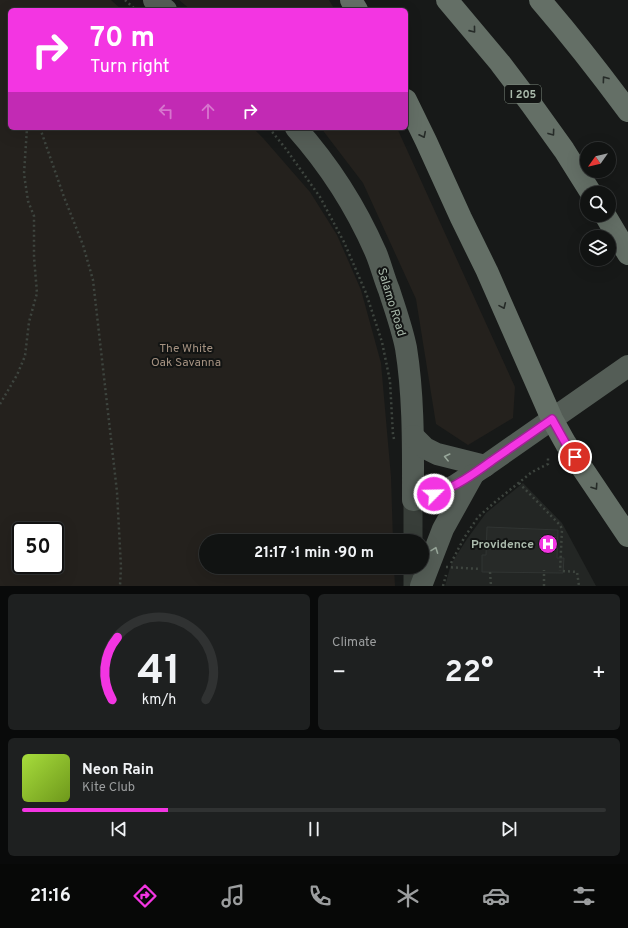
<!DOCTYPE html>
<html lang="en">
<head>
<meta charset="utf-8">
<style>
  :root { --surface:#111312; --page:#1e2020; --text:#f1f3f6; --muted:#9c9e9f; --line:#303232; --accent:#f335e2 }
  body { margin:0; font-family:Overpass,sans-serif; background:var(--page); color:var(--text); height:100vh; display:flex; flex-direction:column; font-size:15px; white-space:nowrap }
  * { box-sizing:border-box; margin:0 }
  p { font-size:13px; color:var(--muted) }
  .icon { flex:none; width:22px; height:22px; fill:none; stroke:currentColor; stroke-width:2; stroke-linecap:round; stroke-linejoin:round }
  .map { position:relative; height:586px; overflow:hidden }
  .side { display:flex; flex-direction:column; gap:8px; padding:8px; background:#090a0a; flex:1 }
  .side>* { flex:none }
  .guide { position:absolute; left:8px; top:8px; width:400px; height:122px; border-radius:6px; box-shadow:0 4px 16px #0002,0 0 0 1px var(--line); background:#f335e2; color:#fff; overflow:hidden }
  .needle { width:26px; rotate:236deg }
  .controls { position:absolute; left:580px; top:142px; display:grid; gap:8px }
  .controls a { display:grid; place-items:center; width:36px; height:36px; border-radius:50%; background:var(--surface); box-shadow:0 4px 16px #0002,0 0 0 1px var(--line); font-size:20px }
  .speed { position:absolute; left:12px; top:522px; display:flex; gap:8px; font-size:20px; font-weight:700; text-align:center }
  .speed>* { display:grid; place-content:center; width:52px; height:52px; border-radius:50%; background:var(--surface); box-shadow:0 4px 16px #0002,0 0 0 1px var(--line); line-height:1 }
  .speed .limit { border:2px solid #111; border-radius:6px; background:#fff; color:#111 }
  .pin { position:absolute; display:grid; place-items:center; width:34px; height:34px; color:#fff; margin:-17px; border:2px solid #fff; border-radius:50%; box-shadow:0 1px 4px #0007 }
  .me { position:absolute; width:44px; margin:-22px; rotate:67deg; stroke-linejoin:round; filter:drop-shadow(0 0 3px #0008) }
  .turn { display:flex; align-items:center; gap:14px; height:84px; padding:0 16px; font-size:18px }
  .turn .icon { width:52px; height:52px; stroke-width:2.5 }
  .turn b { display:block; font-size:28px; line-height:34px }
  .lanes { display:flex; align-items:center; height:38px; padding:0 16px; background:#0003; justify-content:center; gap:20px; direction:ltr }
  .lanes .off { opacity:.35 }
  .big { font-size:30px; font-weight:700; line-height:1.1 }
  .side .widget { flex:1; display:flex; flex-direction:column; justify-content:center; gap:6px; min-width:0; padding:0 14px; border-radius:6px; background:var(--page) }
  .side .dial { align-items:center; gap:0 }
  .dial svg { height:104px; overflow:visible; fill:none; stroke:var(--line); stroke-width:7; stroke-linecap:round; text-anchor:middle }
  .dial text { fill:var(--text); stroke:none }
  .song { display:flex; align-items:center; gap:12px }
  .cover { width:48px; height:48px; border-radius:6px; background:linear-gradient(135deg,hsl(80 70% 55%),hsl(80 70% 35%)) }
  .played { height:4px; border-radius:2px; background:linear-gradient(90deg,var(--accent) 25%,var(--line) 25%) }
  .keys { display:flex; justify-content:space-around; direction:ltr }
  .heat { display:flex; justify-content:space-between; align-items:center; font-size:22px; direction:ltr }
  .side .tiles { flex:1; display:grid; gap:8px; grid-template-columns:1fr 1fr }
  .widget:last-child { grid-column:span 2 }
  .trip { position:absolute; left:199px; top:534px; width:230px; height:40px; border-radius:20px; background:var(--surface); box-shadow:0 4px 16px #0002,0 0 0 1px var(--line); font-weight:700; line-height:40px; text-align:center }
  .dock { display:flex; height:64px; justify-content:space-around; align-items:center; background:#070807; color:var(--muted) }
  .dock .icon { width:28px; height:28px }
  .dock .selected { color:var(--accent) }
  .dock b { font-size:18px; color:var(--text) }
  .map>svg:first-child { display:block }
  .built { fill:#232624 }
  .green { fill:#24211d; fill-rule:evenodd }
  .building { fill:#272a28; stroke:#313533 }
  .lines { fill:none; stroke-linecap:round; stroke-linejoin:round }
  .path { stroke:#3e453f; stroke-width:2.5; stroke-dasharray:2 3; stroke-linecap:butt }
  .minor { stroke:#383e39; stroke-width:19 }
  .major { stroke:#545d56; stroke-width:22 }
  .highway { stroke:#646f66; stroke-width:22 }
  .oneway { stroke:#262b28 }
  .oneway2 { stroke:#98a79a }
  .route-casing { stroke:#9e2293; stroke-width:10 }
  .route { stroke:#f335e2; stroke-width:7 }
  .labels { text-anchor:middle; stroke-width:4; stroke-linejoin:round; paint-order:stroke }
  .shield { fill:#121413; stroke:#7c887d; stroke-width:1 }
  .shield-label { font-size:11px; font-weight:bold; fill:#a9b9ab }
  .street-label { font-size:12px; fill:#a9b9ab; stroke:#121413 }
  .park-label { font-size:12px; fill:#a49180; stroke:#121413 }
  .poi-label { font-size:12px; font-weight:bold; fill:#a9b9ab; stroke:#121413; text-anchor:end }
</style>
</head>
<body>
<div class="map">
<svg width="628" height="586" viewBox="0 0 628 586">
  <rect width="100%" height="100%" fill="#171918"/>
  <!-- built -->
  <polygon class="built" points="523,483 562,523 596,586 445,586 451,564 467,539 486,513"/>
  <!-- green -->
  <g class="green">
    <path d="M 0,0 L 111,0 L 122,10 L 10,10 L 10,128 L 253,128 L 263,138 L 310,192 L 337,235 L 361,290 L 381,363 L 391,477 L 393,541 L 206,541 L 206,567 L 394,567 L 395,586 L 0,586 ZM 21,531 L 55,531 L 55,565 L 21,565 Z"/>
    <polygon points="179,0 329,0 335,10 191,10"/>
    <polygon points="321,128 397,128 515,387 513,418 468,445 436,424 416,299 363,183"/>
  </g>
  <!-- building -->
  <polygon class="building" points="487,527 558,530 557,558 564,558 563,573 482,572 482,555 486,555"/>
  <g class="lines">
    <!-- path -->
    <g class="path">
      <polyline points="125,0 136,10"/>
      <polyline points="40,128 64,197 83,245 93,280 117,492 121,567 120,586"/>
      <polyline points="269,128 286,149 320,197 344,242 366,293 382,342 390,381 393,435 394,439"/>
      <polyline points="0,404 17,375 25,356 29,322 37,293 34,257 34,216 28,201 24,174 27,128"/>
      <polyline points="519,483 560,525 562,529 560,571"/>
      <polyline points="451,563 464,538 478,517 495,502 532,472 548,464 548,458"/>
      <polyline points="446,567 481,569"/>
      <polyline points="563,571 577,572 579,586"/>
      <polyline points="490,572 491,586"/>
      <polyline points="443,586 446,575"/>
      <polyline points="544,586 544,570"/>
    </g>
    <!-- minor -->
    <g class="minor">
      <polyline points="413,500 413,541"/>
      <polyline points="413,567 413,586"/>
    </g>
    <!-- major -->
    <g class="major">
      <polyline points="154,0 166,10"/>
      <path d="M 296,128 C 329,165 356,207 376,253 C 381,265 384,278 389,290 C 395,309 402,328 406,348 C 414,398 413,449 413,500 L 434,495 L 446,490 L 456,485 L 485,466 L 628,366"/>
      <polyline points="413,436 425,448 437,454 485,466"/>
      <polyline points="421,586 443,529 473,475"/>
    </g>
    <!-- highway -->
    <g class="highway">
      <polyline points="351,0 357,10"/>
      <polyline points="447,0 500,63 531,104 564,150 591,193"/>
      <path d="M 540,0 C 571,36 600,73 628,111"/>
      <polyline points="406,100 426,141 461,218 487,271 552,419 566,444 628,536"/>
      <polyline points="605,215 628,254"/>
    </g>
  </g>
  <!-- one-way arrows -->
  <defs><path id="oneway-chevron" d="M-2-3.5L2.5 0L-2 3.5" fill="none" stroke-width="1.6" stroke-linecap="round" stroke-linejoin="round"/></defs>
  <g class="oneway">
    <use href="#oneway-chevron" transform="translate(473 30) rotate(51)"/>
    <use href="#oneway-chevron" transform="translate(605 79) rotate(-126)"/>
    <use href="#oneway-chevron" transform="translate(552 133) rotate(54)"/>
    <use href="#oneway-chevron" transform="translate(423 135) rotate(64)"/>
    <use href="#oneway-chevron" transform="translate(503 306) rotate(66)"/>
    <use href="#oneway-chevron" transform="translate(595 487) rotate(56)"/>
  </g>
  <g class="oneway2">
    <use href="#oneway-chevron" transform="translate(447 457) rotate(-166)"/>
    <use href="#oneway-chevron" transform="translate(435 550) rotate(-69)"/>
  </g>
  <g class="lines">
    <!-- route casing -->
    <g class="route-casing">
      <path id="route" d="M 434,494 C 456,487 475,473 493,460 C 513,446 532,433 552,419 L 566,444 L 575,457"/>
    </g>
    <!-- route -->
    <use href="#route" class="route"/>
  </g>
  <!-- icons -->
  <defs>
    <g id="hospital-disc" transform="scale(1)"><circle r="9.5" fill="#f335e2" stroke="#121413"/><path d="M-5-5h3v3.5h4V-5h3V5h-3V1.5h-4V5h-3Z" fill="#fff"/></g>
  </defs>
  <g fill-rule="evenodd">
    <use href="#hospital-disc" x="548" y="544"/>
  </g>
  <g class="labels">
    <!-- shield labels -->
    <rect class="shield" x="505" y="85" width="36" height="18" rx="3"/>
    <g class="shield-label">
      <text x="523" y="98">I 205</text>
    </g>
    <!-- street labels -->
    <g class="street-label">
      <text transform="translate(392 302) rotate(73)" y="4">Salamo Road</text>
    </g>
    <!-- park labels -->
    <g class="park-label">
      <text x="186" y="352">The White<tspan x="186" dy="14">Oak Savanna</tspan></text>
    </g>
    <!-- poi labels -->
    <g class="poi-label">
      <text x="534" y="548">Providence</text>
    </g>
  </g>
</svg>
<div class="controls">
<a><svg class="needle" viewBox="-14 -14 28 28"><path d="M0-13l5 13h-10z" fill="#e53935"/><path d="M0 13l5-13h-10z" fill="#9c9e9f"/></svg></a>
<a><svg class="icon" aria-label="search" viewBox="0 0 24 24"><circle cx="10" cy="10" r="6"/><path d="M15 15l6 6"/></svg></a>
<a><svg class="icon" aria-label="layers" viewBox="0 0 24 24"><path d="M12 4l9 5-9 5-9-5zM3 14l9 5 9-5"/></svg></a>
</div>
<div class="speed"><div class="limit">50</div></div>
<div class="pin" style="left:575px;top:457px;background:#d93025"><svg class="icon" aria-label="arrive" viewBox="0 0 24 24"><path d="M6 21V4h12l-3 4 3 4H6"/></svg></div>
<svg class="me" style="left:434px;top:494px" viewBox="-20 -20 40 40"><circle r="17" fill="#f335e2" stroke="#fff" stroke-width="3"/><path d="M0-11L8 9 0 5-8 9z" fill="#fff"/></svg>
<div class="trip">21:17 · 1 min · 90 m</div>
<div class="guide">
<div class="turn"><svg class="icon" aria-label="right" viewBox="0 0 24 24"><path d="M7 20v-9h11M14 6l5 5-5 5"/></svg><div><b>70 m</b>Turn right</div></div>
<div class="lanes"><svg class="icon off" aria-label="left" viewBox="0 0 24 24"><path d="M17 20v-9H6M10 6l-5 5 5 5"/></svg><svg class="icon off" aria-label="ahead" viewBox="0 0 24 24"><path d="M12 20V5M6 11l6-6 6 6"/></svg><svg class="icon" aria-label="right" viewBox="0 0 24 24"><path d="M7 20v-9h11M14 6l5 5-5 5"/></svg></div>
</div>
</div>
<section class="side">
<div class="tiles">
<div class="widget dial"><svg viewBox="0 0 100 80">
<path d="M14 69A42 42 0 1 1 86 69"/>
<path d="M14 69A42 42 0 0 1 18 21" stroke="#f335e2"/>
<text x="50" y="56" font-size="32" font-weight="700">41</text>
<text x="50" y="72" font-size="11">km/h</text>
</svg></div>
<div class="widget"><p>Climate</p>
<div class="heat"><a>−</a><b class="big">22°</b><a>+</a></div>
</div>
<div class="widget">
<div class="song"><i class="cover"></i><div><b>Neon Rain</b><p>Kite Club</p></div></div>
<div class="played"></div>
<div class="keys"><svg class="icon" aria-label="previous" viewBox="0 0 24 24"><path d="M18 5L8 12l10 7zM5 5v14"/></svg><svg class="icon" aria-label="pause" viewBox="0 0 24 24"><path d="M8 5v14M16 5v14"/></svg><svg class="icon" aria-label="next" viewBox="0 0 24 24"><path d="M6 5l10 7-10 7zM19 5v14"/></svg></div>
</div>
</div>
</section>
<nav class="dock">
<b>21:16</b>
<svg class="icon selected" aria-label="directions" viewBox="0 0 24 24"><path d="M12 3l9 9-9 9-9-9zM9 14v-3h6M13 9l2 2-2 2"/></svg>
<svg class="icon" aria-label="music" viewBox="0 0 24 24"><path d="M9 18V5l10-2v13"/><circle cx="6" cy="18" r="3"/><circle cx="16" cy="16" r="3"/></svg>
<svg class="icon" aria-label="phone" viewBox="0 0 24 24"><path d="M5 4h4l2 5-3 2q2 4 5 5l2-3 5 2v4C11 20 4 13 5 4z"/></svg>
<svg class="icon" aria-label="climate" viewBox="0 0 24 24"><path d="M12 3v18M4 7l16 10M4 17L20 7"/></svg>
<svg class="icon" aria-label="car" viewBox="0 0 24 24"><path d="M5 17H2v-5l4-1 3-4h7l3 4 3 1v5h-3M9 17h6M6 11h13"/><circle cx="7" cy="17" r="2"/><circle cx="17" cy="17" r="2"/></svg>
<svg class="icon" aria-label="filters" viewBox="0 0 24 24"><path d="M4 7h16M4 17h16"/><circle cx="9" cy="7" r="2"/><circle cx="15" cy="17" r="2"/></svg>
</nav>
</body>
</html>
